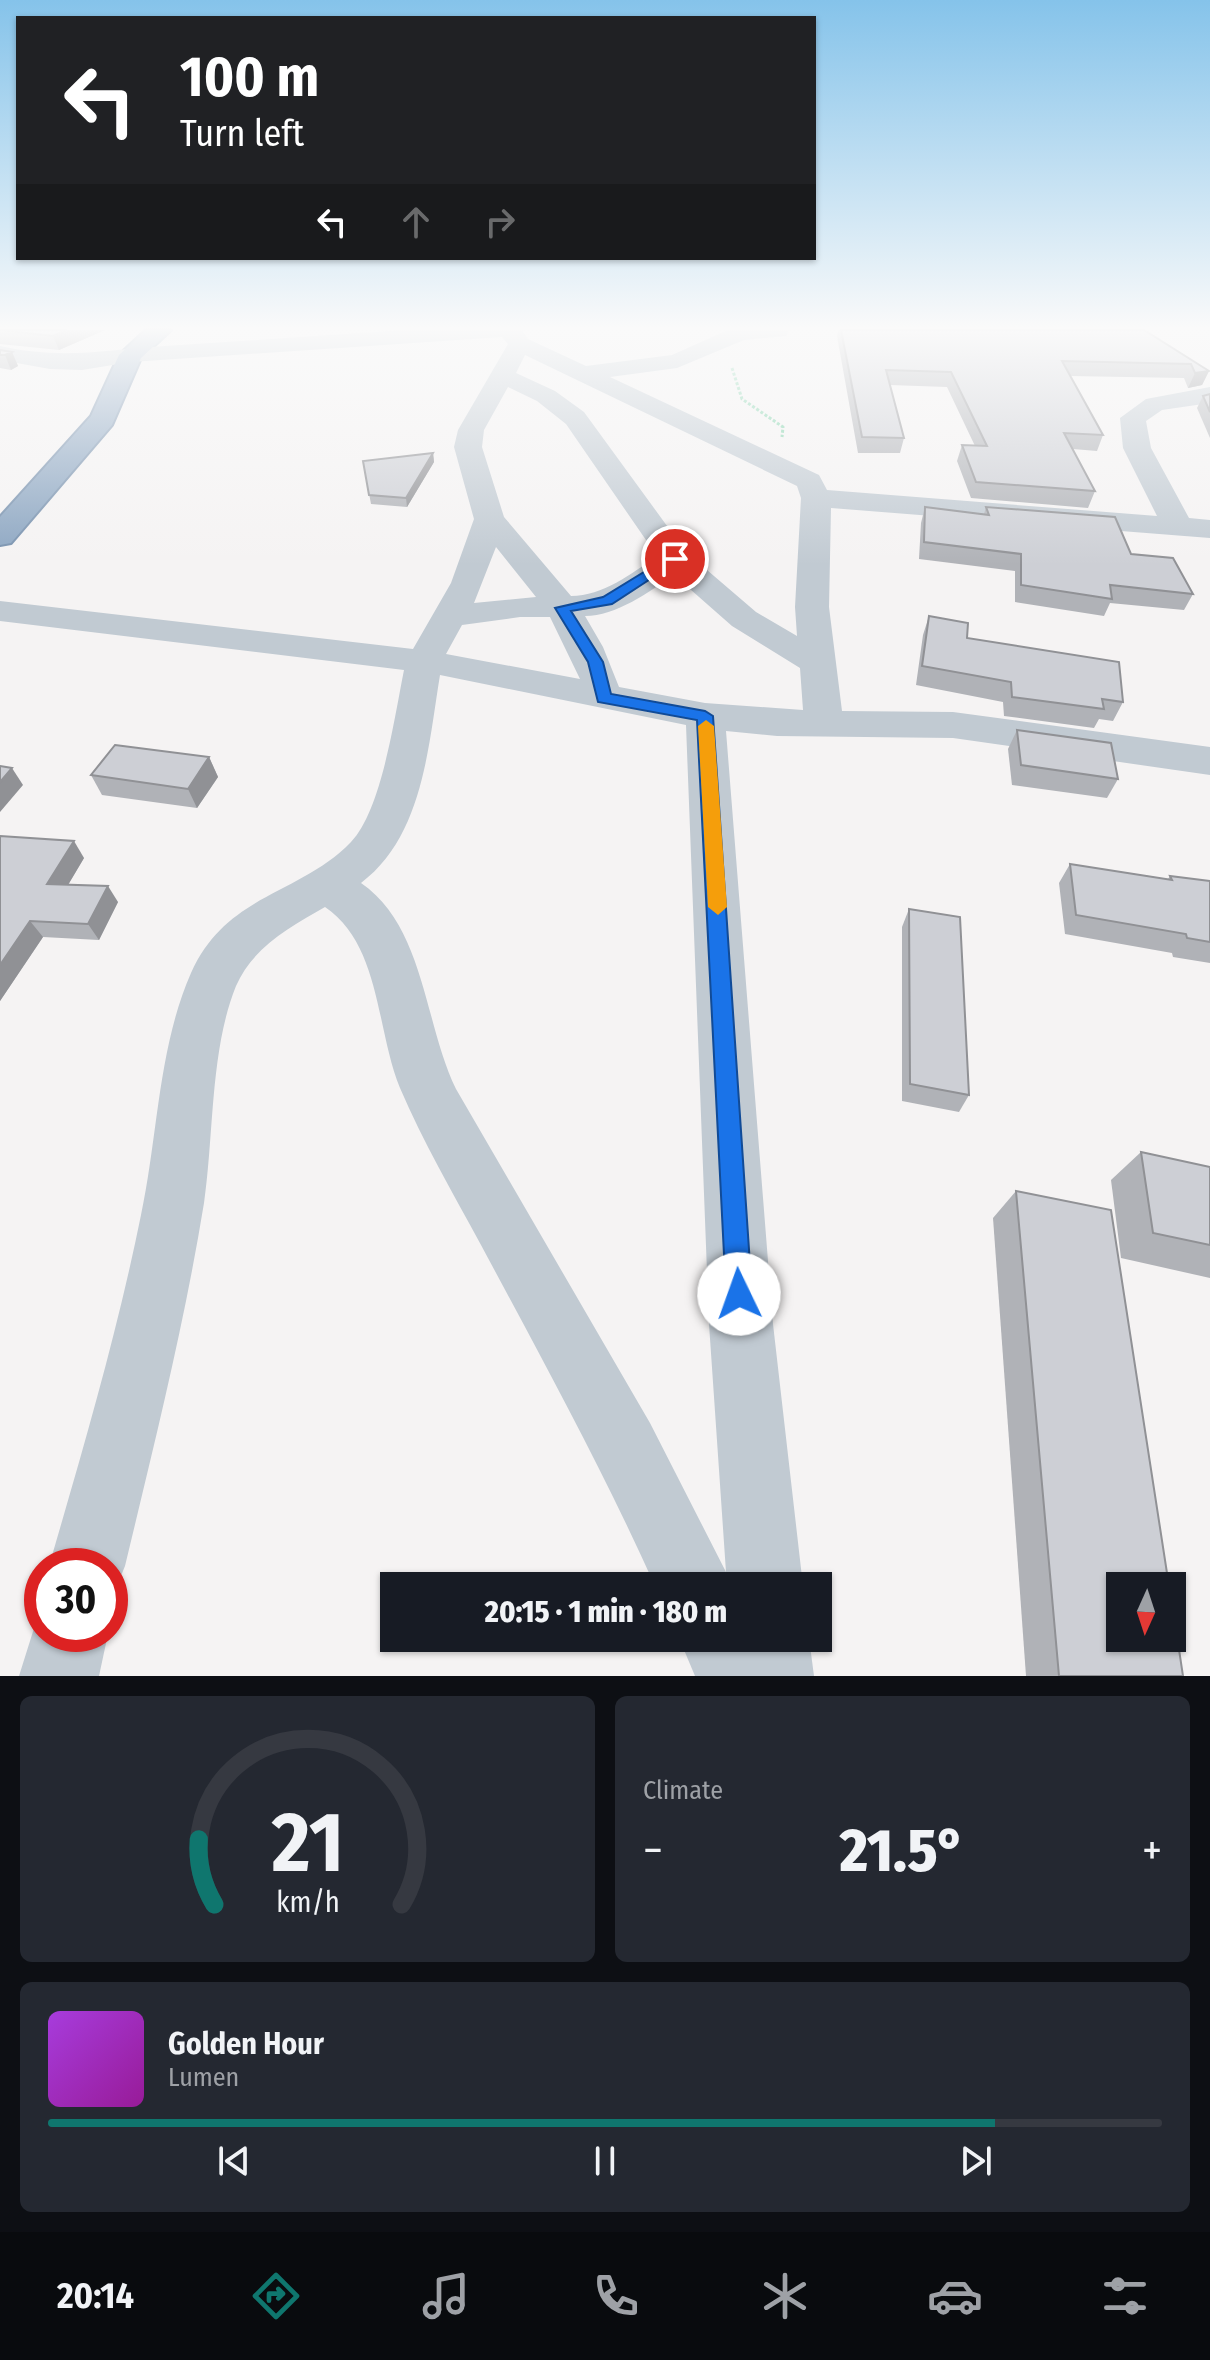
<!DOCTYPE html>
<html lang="en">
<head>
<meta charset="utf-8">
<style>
  :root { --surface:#171b24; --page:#242831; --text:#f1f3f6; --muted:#9ea1a6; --line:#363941; --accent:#0f766e }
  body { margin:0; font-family:"Fira Sans Condensed",sans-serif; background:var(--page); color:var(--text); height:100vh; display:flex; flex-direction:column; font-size:30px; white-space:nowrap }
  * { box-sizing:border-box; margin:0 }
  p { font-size:26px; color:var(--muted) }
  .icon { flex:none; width:44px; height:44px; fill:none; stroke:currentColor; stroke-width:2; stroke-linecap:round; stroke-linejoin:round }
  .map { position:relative; height:1676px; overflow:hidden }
  .drawer { display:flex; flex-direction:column; gap:20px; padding:20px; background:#0d0f14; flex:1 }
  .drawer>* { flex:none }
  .guide { position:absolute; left:16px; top:16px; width:800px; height:244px; border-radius:0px; box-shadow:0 2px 6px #0004; background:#202124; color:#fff; overflow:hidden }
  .needle { width:52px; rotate:183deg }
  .tools { position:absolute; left:1106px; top:1572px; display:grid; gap:16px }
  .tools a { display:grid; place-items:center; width:80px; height:80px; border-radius:0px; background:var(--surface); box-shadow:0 2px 6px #0004; font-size:40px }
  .speed { position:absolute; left:24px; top:1548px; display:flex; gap:16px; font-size:40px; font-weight:700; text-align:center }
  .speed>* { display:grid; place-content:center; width:104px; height:104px; border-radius:50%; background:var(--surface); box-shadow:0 2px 6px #0004; line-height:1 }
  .speed .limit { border:12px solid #d22; background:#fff; color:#111 }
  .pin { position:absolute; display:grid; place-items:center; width:68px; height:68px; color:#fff; margin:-34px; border:4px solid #fff; border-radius:50%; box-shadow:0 2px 8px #0007 }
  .me { position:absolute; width:88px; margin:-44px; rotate:357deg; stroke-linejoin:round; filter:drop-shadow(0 0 6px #0008) }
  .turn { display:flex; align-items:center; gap:28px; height:168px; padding:0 32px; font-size:36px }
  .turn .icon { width:104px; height:104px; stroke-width:2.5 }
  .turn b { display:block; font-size:56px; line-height:68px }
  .lanes { display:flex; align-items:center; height:76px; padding:0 32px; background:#0003; justify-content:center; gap:40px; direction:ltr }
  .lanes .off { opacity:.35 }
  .big { font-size:60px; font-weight:800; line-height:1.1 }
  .drawer .card { flex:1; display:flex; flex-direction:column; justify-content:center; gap:12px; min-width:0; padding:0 28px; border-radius:12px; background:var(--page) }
  .drawer .dial { align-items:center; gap:0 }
  .dial svg { height:208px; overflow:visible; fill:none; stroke:var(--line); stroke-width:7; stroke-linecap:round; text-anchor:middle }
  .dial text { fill:var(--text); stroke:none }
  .song { display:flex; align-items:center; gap:24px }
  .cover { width:96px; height:96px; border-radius:12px; background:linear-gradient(135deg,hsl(280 70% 55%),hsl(300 70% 35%)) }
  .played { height:8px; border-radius:4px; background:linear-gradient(90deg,var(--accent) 85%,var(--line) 85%) }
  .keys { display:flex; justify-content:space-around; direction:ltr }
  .heat { display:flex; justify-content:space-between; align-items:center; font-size:44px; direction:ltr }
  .drawer .tiles { flex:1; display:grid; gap:20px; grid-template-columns:1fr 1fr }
  .card:last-child { grid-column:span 2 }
  .trip { position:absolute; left:380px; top:1572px; width:452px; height:80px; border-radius:0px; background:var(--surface); box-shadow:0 2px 6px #0004; font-weight:800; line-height:80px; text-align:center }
  .tab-bar { display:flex; height:128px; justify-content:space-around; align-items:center; background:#090b0e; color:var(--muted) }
  .tab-bar .icon { width:56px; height:56px }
  .tab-bar .current { color:var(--accent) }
  .tab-bar b { font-size:36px; color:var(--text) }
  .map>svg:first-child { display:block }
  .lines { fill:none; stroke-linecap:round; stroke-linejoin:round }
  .highway-casing { stroke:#7690ad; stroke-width:4 }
  .path { stroke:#7ad0a6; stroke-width:3; stroke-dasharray:3 2; stroke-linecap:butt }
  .minor { fill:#c1cad2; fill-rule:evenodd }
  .highway { fill:#8ba5c1; fill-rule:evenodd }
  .wall { fill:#b0b2b7 }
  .shaded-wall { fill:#909195 }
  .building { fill:#cdcfd5; stroke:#909195; stroke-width:2 }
  .route { fill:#1a73e8; stroke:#114b97; stroke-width:2 }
  .slow { fill:#f59e0b }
</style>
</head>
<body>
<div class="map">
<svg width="1210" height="1676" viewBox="0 0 1210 1676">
  <rect width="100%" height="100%" fill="#f5f3f3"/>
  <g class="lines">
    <!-- highway casing -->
    <g class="highway-casing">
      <polygon id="highway" points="146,330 171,330 141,358 112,425 11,543 0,545 0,517 91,416 119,355"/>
    </g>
    <!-- path -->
    <polyline class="path" points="732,368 742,399 783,427 782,437"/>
    <!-- minor -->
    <g class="minor">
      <path d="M 405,330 L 522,330 L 528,339 L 586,366 L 672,355 L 728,330 L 789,330 L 786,336 L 744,340 L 677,368 L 610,377 L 819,475 L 827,490 L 1157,516 L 1123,448 L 1120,418 L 1146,399 L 1210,387 L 1210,403 L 1162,410 L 1146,421 L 1151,448 L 1189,518 L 1210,520 L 1210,538 L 831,508 L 829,607 L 842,711 L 953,712 L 1210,747 L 1210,775 L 953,738 L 777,736 L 726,731 L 773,1324 L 803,1586 L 655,1586 C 603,1470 541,1357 481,1245 C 453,1193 423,1142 400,1088 C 376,1030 381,945 325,907 C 290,927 253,947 236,986 C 210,1050 214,1135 204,1203 C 184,1326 154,1445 125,1566 L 114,1593 L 110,1594 L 110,1566 L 49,1566 C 83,1449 117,1334 141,1215 C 158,1136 158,1048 191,973 C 227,893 300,895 351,842 C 382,810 395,714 404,670 L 0,621 L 0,601 L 413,649 L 451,583 L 474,519 L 454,447 L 458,430 L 508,344 L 502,337 L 131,362 L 82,370 L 50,369 L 0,360 L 0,346 C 63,360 103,350 165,346 C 245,341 325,335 405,330 ZM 525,355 L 797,486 L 801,498 L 795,607 L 797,636 L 756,612 L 686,552 L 584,412 L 555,391 L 516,373 ZM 508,387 L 537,401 L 566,424 L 657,556 C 631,574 603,596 571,596 L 504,517 L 482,447 L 484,430 ZM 496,547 L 536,597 L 474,603 ZM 674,575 L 732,626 L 800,668 L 803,710 L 705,703 L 619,687 L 603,647 L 585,616 C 616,616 649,592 674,575 ZM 520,617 L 550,617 L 580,679 L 446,654 L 462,625 ZM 440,675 L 686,725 L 709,1324 L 726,1572 L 650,1423 L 456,1089 C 424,1024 425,927 361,883 C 423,836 428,748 440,675 Z"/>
      <polygon points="41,1606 42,1634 108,1634 99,1676 19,1676"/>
      <polygon points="679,1638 809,1638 814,1676 695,1676"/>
    </g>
    <!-- highway -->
    <use href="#highway" class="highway"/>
  </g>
  <!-- wall -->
  <g class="wall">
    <polygon points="0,330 105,330 59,350 0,344"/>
    <polygon points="838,330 1144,330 1209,371 1202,385 1188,388 1184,378 1070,376 1103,435 1097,451 1073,449 1095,491 1088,508 971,498 957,461 962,445 975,446 947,387 890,385 904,438 900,453 858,453 837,336"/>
    <polygon points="0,350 12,352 18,366 11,370 0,368"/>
    <polygon points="1210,394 1210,438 1197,408 1203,396"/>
    <polygon points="433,453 434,462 407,507 371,504 363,461"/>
    <polygon points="925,507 984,514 986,507 1131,554 1193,594 1184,610 1110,603 1104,616 1015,602 1015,571 919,559 921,523"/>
    <polygon points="929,616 967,638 1123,702 1113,721 1099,719 1094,728 1004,716 1003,702 916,685 923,635"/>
    <polygon points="1017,730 1118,779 1107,798 1012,785 1008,749"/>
    <polygon points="209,757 218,777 197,808 102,795 91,775"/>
    <polygon points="0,836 84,858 68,885 118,902 99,940 43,937 0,1001"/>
    <polygon points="1070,864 1168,879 1170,876 1210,881 1210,963 1173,957 1172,953 1065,934 1059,883"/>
    <polygon points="909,909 969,1095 959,1112 902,1101 902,927"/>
    <polygon points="1141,1152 1210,1167 1210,1278 1121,1258 1111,1180"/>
    <polygon points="1016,1191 1183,1676 1026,1676 993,1218"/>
  </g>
  <!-- shaded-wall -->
  <g class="shaded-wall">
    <polygon points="67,330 105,330 59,350 53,336"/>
    <polygon points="12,352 18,366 11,370 5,355"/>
    <polygon points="1209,371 1202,385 1188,388 1195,373"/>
    <polygon points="433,453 434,462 407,507 406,498"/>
    <polygon points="209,757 218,777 197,808 188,789"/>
    <polygon points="12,768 23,785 0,812 0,782"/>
    <polygon points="74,841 84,858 59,900 47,884"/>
    <polygon points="108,886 118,902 99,940 88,924"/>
    <polygon points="30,921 43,937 0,1001 0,965"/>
  </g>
  <!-- building -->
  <g class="building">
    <polygon points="0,330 67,330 53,336"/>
    <polygon points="841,330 1144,330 1209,371 1195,373 1191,364 1062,361 1103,435 1064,433 1095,491 976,482 962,445 987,446 951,372 886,370 904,438 862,437"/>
    <polygon points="0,350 12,352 5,355 0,355"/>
    <polygon points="1210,394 1210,412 1203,396"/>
    <polygon points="433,453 406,498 369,495 363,461"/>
    <polygon points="925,507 989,515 986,507 1115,517 1131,554 1173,558 1193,594 1110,585 1112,599 1021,585 1021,554 924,542"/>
    <polygon points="929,616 968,623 967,638 1119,662 1123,702 1102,699 1104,709 1012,697 1011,682 922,666"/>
    <polygon points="1017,730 1111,743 1118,779 1021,765"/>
    <polygon points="115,745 209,757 188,789 91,775"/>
    <polygon points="0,766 12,768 0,782"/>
    <polygon points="0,836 74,841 47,884 108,886 88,924 30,921 0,965"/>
    <polygon points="1070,864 1172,880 1170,876 1210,881 1210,942 1187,938 1186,934 1076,915"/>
    <polygon points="909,909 960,917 969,1095 910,1084"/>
    <polygon points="1141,1152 1210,1167 1210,1245 1153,1233"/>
    <polygon points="1016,1191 1111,1210 1169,1586 1120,1586 1120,1638 1172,1638 1172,1603 1183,1676 1059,1676"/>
  </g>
  <!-- sky -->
  <linearGradient id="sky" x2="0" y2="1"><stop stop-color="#85c3ea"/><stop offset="0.58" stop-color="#fafafa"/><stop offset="1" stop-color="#fafafa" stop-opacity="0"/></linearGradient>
  <rect width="1210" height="565" fill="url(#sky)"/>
  <!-- route -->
  <polygon class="route" points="670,556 681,559 612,604 571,611 603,662 611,694 705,711 713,716 752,1294 748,1303 739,1307 730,1303 726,1294 697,720 598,702 588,662 555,608 603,597"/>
  <!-- slow -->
  <polygon class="slow" points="706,720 714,726 727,907 718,915 708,907 698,726"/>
</svg>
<div class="tools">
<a><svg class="needle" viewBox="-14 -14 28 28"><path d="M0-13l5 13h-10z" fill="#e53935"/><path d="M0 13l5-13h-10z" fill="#9ea1a6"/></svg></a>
</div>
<div class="speed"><div class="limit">30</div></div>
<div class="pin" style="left:675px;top:559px;background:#d93025"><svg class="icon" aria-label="arrive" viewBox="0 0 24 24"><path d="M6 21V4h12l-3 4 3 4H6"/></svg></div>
<svg class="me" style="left:739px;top:1294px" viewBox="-20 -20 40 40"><circle r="19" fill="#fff"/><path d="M0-13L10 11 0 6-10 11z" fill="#1a73e8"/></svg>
<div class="trip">20:15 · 1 min · 180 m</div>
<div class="guide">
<div class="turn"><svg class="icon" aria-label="left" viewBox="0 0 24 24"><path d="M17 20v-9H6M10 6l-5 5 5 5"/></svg><div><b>100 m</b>Turn left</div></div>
<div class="lanes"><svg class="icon" aria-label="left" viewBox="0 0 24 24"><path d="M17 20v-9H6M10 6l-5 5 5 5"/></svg><svg class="icon off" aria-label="ahead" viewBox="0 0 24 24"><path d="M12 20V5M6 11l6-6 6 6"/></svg><svg class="icon off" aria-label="right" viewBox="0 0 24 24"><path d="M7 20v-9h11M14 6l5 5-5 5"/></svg></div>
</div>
</div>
<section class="drawer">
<div class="tiles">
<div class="card dial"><svg viewBox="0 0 100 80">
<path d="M14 69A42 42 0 1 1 86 69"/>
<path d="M14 69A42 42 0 0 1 8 44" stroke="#0f766e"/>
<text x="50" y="56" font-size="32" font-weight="700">21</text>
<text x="50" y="72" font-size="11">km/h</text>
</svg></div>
<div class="card"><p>Climate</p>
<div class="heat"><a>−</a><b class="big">21.5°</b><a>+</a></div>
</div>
<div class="card">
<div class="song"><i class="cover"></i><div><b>Golden Hour</b><p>Lumen</p></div></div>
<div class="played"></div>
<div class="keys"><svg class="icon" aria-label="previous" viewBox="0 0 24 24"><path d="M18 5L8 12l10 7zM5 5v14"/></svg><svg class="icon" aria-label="pause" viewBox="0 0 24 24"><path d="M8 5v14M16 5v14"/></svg><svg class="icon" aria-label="next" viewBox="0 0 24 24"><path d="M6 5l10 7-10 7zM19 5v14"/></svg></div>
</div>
</div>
</section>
<nav class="tab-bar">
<b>20:14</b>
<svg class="icon current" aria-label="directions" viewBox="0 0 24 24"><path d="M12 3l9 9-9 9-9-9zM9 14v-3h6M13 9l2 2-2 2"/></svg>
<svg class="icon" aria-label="music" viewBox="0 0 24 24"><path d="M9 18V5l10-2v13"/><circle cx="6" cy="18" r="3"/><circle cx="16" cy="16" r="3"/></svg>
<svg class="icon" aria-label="phone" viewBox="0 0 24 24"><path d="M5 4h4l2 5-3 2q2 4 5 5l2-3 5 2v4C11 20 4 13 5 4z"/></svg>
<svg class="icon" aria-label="climate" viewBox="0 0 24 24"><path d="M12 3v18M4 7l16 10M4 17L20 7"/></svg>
<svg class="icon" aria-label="car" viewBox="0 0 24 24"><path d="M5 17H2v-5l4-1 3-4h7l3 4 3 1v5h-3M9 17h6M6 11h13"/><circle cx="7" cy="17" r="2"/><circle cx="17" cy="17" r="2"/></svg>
<svg class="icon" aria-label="filters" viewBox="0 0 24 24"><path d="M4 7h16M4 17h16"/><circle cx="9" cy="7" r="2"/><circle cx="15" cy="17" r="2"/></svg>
</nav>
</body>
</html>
